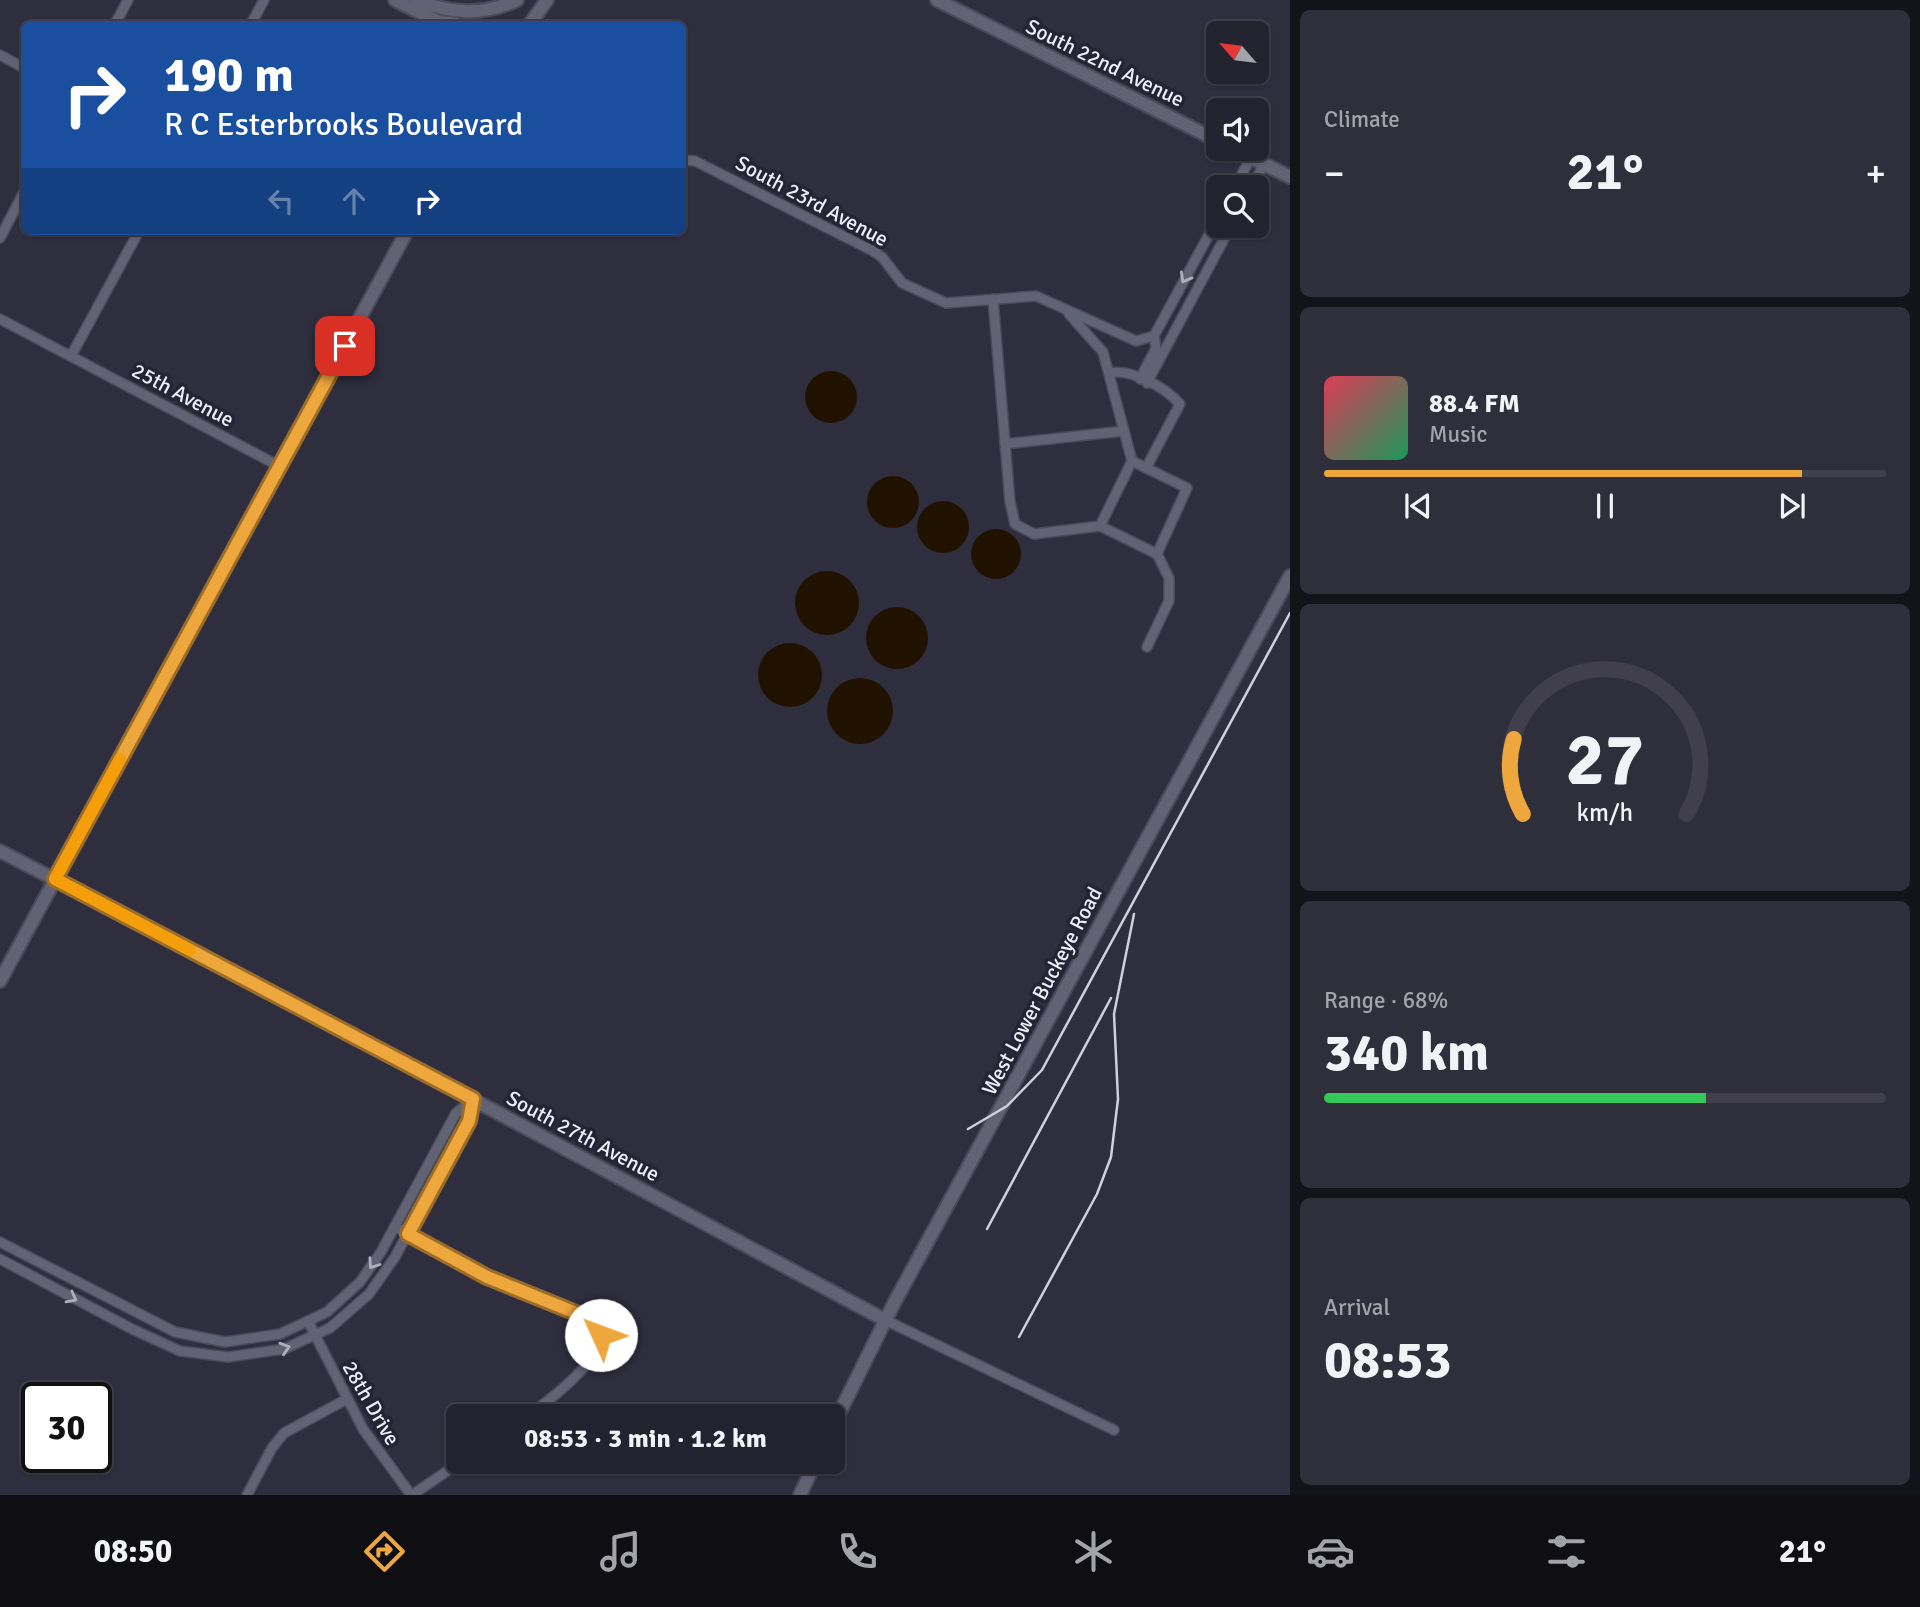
<!DOCTYPE html>
<html lang="en">
<head>
<meta charset="utf-8">
<style>
  :root { --surface:#23222f; --page:#2f2f3b; --text:#f1f3f6; --muted:#a3a4aa; --line:#403f4b; --accent:#eea73d }
  body { margin:0; font-family:Signika,sans-serif; background:var(--page); color:var(--text); height:100vh; display:flex; flex-direction:column; font-size:26px; white-space:nowrap }
  * { box-sizing:border-box; margin:0 }
  p { font-size:23px; color:var(--muted) }
  .icon { flex:none; width:38px; height:38px; fill:none; stroke:currentColor; stroke-width:2; stroke-linecap:round; stroke-linejoin:round }
  .map { position:relative; flex:1; overflow:hidden }
  .sheet { display:flex; flex-direction:column; gap:10px; padding:10px; background:#13131a; width:630px }
  .sheet>* { flex:none }
  .banner { position:absolute; left:21px; top:21px; width:665px; height:214px; border-radius:10px; box-shadow:0 2px 5px #0004,0 0 0 2px var(--line); background:#1a4fa0; color:#fff; overflow:hidden }
  .needle { width:46px; rotate:298deg }
  .tools { position:absolute; left:1206px; top:21px; display:grid; gap:14px }
  .tools a { display:grid; place-items:center; width:63px; height:63px; border-radius:10px; background:var(--surface); box-shadow:0 2px 5px #0004,0 0 0 2px var(--line); font-size:35px }
  .speed { position:absolute; left:21px; top:1382px; display:flex; gap:14px; font-size:35px; font-weight:700; text-align:center }
  .speed>* { display:grid; place-content:center; width:91px; height:91px; border-radius:50%; background:var(--surface); box-shadow:0 2px 5px #0004,0 0 0 2px var(--line); line-height:1 }
  .speed .limit { border:4px solid #111; border-radius:10px; background:#fff; color:#111 }
  .pin { position:absolute; display:grid; place-items:center; width:60px; height:60px; color:#fff; margin:-30px; border-radius:14px; box-shadow:0 4px 10px #0006 }
  .me { position:absolute; width:77px; margin:-38px; rotate:313deg; stroke-linejoin:round; filter:drop-shadow(0 0 5px #0008) }
  .turn { display:flex; align-items:center; gap:24px; height:147px; padding:0 28px; font-size:32px }
  .turn .icon { width:91px; height:91px; stroke-width:2.5 }
  .turn b { display:block; font-size:49px; line-height:60px }
  .lanes { display:flex; align-items:center; height:66px; padding:0 28px; background:#0003; justify-content:center; gap:35px; direction:ltr }
  .lanes .off { opacity:.35 }
  .big { font-size:52px; font-weight:700; line-height:1.1 }
  .sheet .card { flex:1; display:flex; flex-direction:column; justify-content:center; gap:10px; min-width:0; padding:0 24px; border-radius:10px; background:var(--page) }
  .sheet .dial { align-items:center; gap:0 }
  .dial svg { height:182px; overflow:visible; fill:none; stroke:var(--line); stroke-width:7; stroke-linecap:round; text-anchor:middle }
  .dial text { fill:var(--text); stroke:none }
  .song { display:flex; align-items:center; gap:21px }
  .cover { width:84px; height:84px; border-radius:10px; background:linear-gradient(135deg,hsl(350 70% 55%),hsl(150 70% 35%)) }
  .played { height:7px; border-radius:4px; background:linear-gradient(90deg,var(--accent) 85%,var(--line) 85%) }
  .keys { display:flex; justify-content:space-around; direction:ltr }
  .heat { display:flex; justify-content:space-between; align-items:center; font-size:38px; direction:ltr }
  .charge { height:10px; border-radius:5px; background:linear-gradient(90deg,#34c759 68%,var(--line) 0) }
  .trip { position:absolute; left:446px; top:1404px; width:399px; height:70px; border-radius:10px; background:var(--surface); box-shadow:0 2px 5px #0004,0 0 0 2px var(--line); font-weight:700; line-height:70px; text-align:center }
  .menu { display:flex; height:112px; justify-content:space-around; align-items:center; background:#0e0e13; color:var(--muted) }
  .menu .icon { width:49px; height:49px }
  .menu .current { color:var(--accent) }
  .menu b { font-size:32px; color:var(--text) }
  main { display:flex; flex:1; min-height:0 }
  .map>svg:first-child { display:block }
  .water { fill:#211200 }
  .lines { fill:none; stroke-linecap:round; stroke-linejoin:round }
  .street-casing { stroke:#4b4a59; stroke-width:12 }
  .secondary-casing { stroke:#4b4a59; stroke-width:16 }
  .street { stroke:#626275; stroke-width:9 }
  .secondary { stroke:#626275; stroke-width:12 }
  .rail { stroke:#d0d0dc; stroke-width:2.5 }
  .oneway { stroke:#afafbe }
  .route-casing { stroke:#9b6d28; stroke-width:18 }
  .route { stroke:#eea73d; stroke-width:12 }
  .slow { stroke:#f59e0b; stroke-width:12 }
  .labels { text-anchor:middle; stroke-width:7; stroke-linejoin:round; paint-order:stroke }
  .street-label { font-size:21px; fill:#eeeef9; stroke:#252435 }
</style>
</head>
<body>
<main>
<div class="map">
<svg width="1290" height="1495" viewBox="0 0 1290 1495">
  <rect width="100%" height="100%" fill="#2f2e3f"/>
  <!-- water -->
  <g class="water">
    <circle cx="831" cy="397" r="26"/>
    <circle cx="893" cy="502" r="26"/>
    <circle cx="943" cy="527" r="26"/>
    <circle cx="996" cy="554" r="25"/>
    <circle cx="827" cy="603" r="32"/>
    <circle cx="897" cy="638" r="31"/>
    <circle cx="790" cy="675" r="32"/>
    <circle cx="860" cy="711" r="33"/>
  </g>
  <g class="lines">
    <!-- street casing -->
    <g class="street-casing">
      <g id="street">
        <polyline points="115,24 128,0"/>
        <polyline points="251,24 264,0"/>
        <polyline points="0,55 24,68"/>
        <polyline points="682,160 695,161 873,251 882,257 902,283 946,303 1036,296 1136,341 1154,336"/>
        <polyline points="1235,187 1251,157"/>
        <polyline points="1252,187 1264,164"/>
        <polyline points="0,238 24,192"/>
        <polyline points="993,299 1010,502 1015,524 1034,534 1100,526 1157,554 1169,578 1169,601 1147,647"/>
        <polyline points="1069,314 1103,352 1132,461 1100,526"/>
        <polyline points="0,319 279,466"/>
        <polyline points="71,356 139,231"/>
        <path d="M 1109,373 C 1130,368 1165,387 1180,404 L 1146,468"/>
        <polyline points="1140,379 1156,348 1154,336 1218,218"/>
        <polyline points="1147,383 1231,226"/>
        <polyline points="1005,444 1124,431"/>
        <polyline points="1132,461 1187,488 1157,554"/>
        <path d="M 395,1226 C 425,1244 457,1264 489,1278 C 509,1287 599,1312 601,1334 C 603,1360 547,1402 528,1416"/>
        <polyline points="0,1242 175,1332 225,1342 280,1334 327,1312 360,1282 381,1252 456,1113 473,1099"/>
        <polyline points="0,1259 132,1329 180,1351 228,1357 284,1349 330,1328 369,1294 395,1257 469,1120 473,1099"/>
        <polyline points="885,1320 1114,1430"/>
        <polyline points="309,1323 363,1429 411,1495"/>
        <polyline points="247,1495 272,1448 284,1433 347,1399"/>
        <polyline points="412,1495 462,1461"/>
      </g>
    </g>
    <!-- secondary casing -->
    <g class="secondary-casing">
      <g id="secondary">
        <polyline points="395,0 439,22 457,24"/>
        <path d="M 416,0 C 451,14 483,16 517,0"/>
        <polyline points="937,0 1218,141"/>
        <polyline points="530,24 547,0"/>
        <polyline points="1234,149 1290,177"/>
        <polyline points="0,851 272,992 885,1320"/>
        <polyline points="0,981 407,231"/>
        <polyline points="833,1426 893,1305 1290,576"/>
        <polyline points="800,1495 816,1461"/>
      </g>
    </g>
    <!-- street -->
    <use href="#street" class="street"/>
    <!-- secondary -->
    <use href="#secondary" class="secondary"/>
    <!-- rail -->
    <g class="rail">
      <polyline points="968,1129 1007,1106 1042,1070 1290,613"/>
      <polyline points="987,1229 1111,998"/>
      <polyline points="1019,1337 1097,1194 1111,1157 1118,1099 1114,1014 1134,914"/>
    </g>
  </g>
  <!-- one-way arrows -->
  <defs><path id="oneway-chevron" d="M-2-3.5L2.5 0L-2 3.5" fill="none" stroke-width="1.6" stroke-linecap="round" stroke-linejoin="round" transform="scale(1.75)"/></defs>
  <g class="oneway">
    <use href="#oneway-chevron" transform="translate(1185 278) rotate(119)"/>
    <use href="#oneway-chevron" transform="translate(373 1264) rotate(124)"/>
    <use href="#oneway-chevron" transform="translate(72 1298) rotate(28)"/>
    <use href="#oneway-chevron" transform="translate(285 1348) rotate(-17)"/>
  </g>
  <g class="lines">
    <!-- route casing -->
    <g class="route-casing">
      <polyline id="route" points="345,346 55,879 473,1099 469,1121 408,1234 487,1277 591,1319 601,1335"/>
    </g>
    <!-- route -->
    <use href="#route" class="route"/>
    <!-- slow -->
    <polyline class="slow" points="120,759 55,879 190,950"/>
  </g>
  <g class="labels">
    <!-- street labels -->
    <g class="street-label">
      <text transform="translate(1105 63) rotate(26)" y="7">South 22nd Avenue</text>
      <text transform="translate(812 201) rotate(28)" y="7">South 23rd Avenue</text>
      <text transform="translate(183 395) rotate(28)" y="7">25th Avenue</text>
      <text transform="translate(1042 991) rotate(-62)" y="7">West Lower Buckeye Road</text>
      <text transform="translate(583 1136) rotate(28)" y="7">South 27th Avenue</text>
      <text transform="translate(371 1403) rotate(60)" y="7">28th Drive</text>
    </g>
  </g>
</svg>
<div class="tools">
<a><svg class="needle" viewBox="-14 -14 28 28"><path d="M0-13l5 13h-10z" fill="#e53935"/><path d="M0 13l5-13h-10z" fill="#a3a4aa"/></svg></a>
<a><svg class="icon" aria-label="sound" viewBox="0 0 24 24"><path d="M4 9h4l5-4v14l-5-4H4zM17 9q2 3 0 6"/></svg></a>
<a><svg class="icon" aria-label="search" viewBox="0 0 24 24"><circle cx="10" cy="10" r="6"/><path d="M15 15l6 6"/></svg></a>
</div>
<div class="speed"><div class="limit">30</div></div>
<div class="pin" style="left:345px;top:346px;background:#d93025"><svg class="icon" aria-label="arrive" viewBox="0 0 24 24"><path d="M6 21V4h12l-3 4 3 4H6"/></svg></div>
<svg class="me" style="left:601px;top:1335px" viewBox="-20 -20 40 40"><circle r="19" fill="#fff"/><path d="M0-13L10 11 0 6-10 11z" fill="#eea73d"/></svg>
<div class="trip">08:53 · 3 min · 1.2 km</div>
<div class="banner">
<div class="turn"><svg class="icon" aria-label="right" viewBox="0 0 24 24"><path d="M7 20v-9h11M14 6l5 5-5 5"/></svg><div><b>190 m</b>R C Esterbrooks Boulevard</div></div>
<div class="lanes"><svg class="icon off" aria-label="left" viewBox="0 0 24 24"><path d="M17 20v-9H6M10 6l-5 5 5 5"/></svg><svg class="icon off" aria-label="ahead" viewBox="0 0 24 24"><path d="M12 20V5M6 11l6-6 6 6"/></svg><svg class="icon" aria-label="right" viewBox="0 0 24 24"><path d="M7 20v-9h11M14 6l5 5-5 5"/></svg></div>
</div>
</div>
<section class="sheet">
<div class="card"><p>Climate</p>
<div class="heat"><a>−</a><b class="big">21°</b><a>+</a></div>
</div>
<div class="card">
<div class="song"><i class="cover"></i><div><b>88.4 FM</b><p>Music</p></div></div>
<div class="played"></div>
<div class="keys"><svg class="icon" aria-label="previous" viewBox="0 0 24 24"><path d="M18 5L8 12l10 7zM5 5v14"/></svg><svg class="icon" aria-label="pause" viewBox="0 0 24 24"><path d="M8 5v14M16 5v14"/></svg><svg class="icon" aria-label="next" viewBox="0 0 24 24"><path d="M6 5l10 7-10 7zM19 5v14"/></svg></div>
</div>
<div class="card dial"><svg viewBox="0 0 100 80">
<path d="M14 69A42 42 0 1 1 86 69"/>
<path d="M14 69A42 42 0 0 1 10 36" stroke="#eea73d"/>
<text x="50" y="56" font-size="32" font-weight="700">27</text>
<text x="50" y="72" font-size="11">km/h</text>
</svg></div>
<div class="card"><p>Range · 68%</p><b class="big">340 km</b><div class="charge"></div></div>
<div class="card"><p>Arrival</p><b class="big">08:53</b></div>
</section>
</main>
<nav class="menu">
<b>08:50</b>
<svg class="icon current" aria-label="directions" viewBox="0 0 24 24"><path d="M12 3l9 9-9 9-9-9zM9 14v-3h6M13 9l2 2-2 2"/></svg>
<svg class="icon" aria-label="music" viewBox="0 0 24 24"><path d="M9 18V5l10-2v13"/><circle cx="6" cy="18" r="3"/><circle cx="16" cy="16" r="3"/></svg>
<svg class="icon" aria-label="phone" viewBox="0 0 24 24"><path d="M5 4h4l2 5-3 2q2 4 5 5l2-3 5 2v4C11 20 4 13 5 4z"/></svg>
<svg class="icon" aria-label="climate" viewBox="0 0 24 24"><path d="M12 3v18M4 7l16 10M4 17L20 7"/></svg>
<svg class="icon" aria-label="car" viewBox="0 0 24 24"><path d="M5 17H2v-5l4-1 3-4h7l3 4 3 1v5h-3M9 17h6M6 11h13"/><circle cx="7" cy="17" r="2"/><circle cx="17" cy="17" r="2"/></svg>
<svg class="icon" aria-label="filters" viewBox="0 0 24 24"><path d="M4 7h16M4 17h16"/><circle cx="9" cy="7" r="2"/><circle cx="15" cy="17" r="2"/></svg>
<b>21°</b>
</nav>
</body>
</html>
